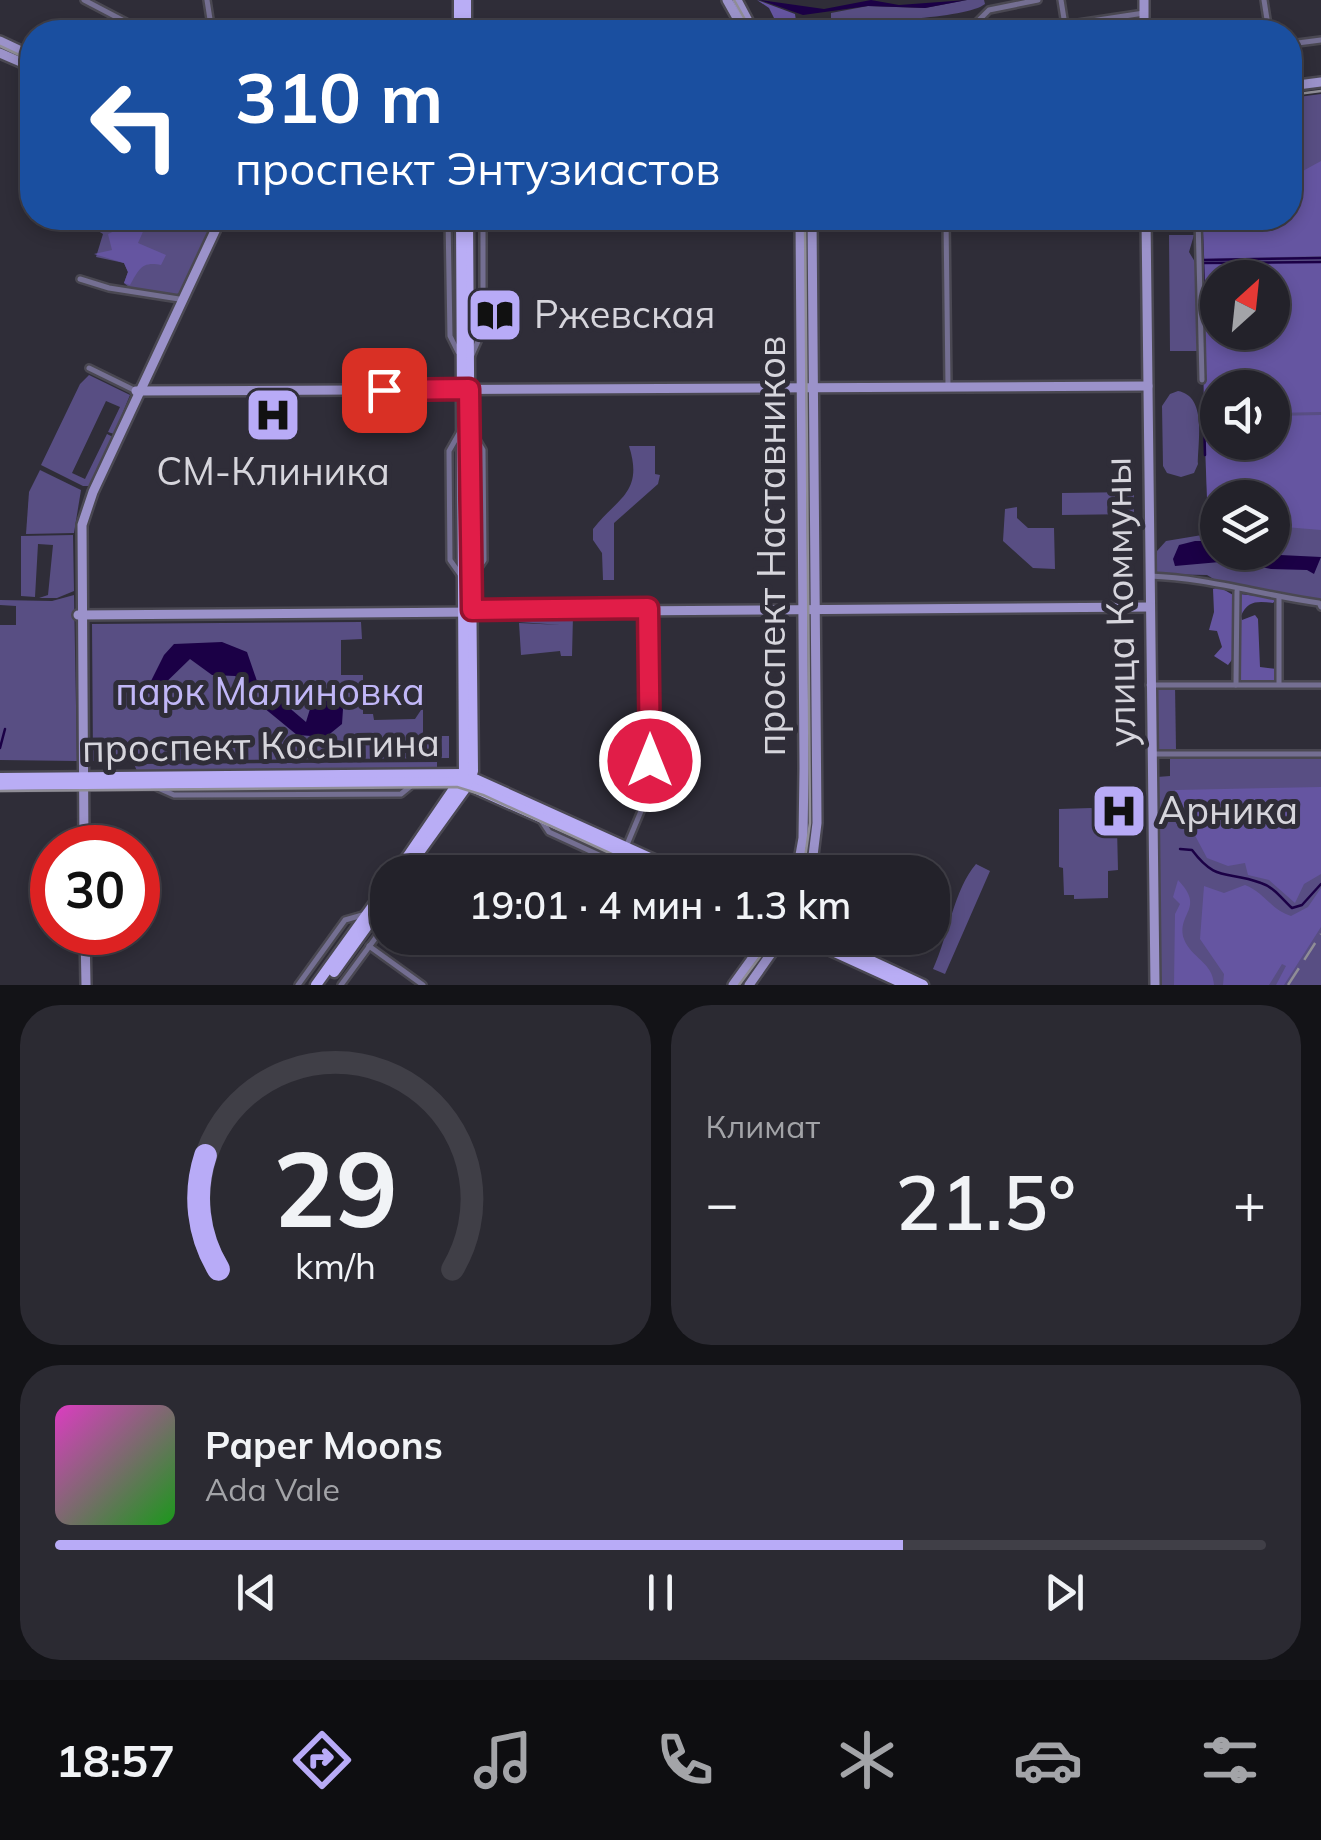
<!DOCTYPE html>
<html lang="ru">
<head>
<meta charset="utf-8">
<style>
  :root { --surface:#23222a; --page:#2b2a32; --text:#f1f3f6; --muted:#a3a4a8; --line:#403f47; --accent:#b8abf7 }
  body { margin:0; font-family:Mulish,sans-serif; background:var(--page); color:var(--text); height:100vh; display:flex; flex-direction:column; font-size:38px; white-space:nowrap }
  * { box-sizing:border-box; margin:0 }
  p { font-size:32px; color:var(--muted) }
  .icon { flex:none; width:55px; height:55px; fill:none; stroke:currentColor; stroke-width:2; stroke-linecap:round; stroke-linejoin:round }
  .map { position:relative; height:985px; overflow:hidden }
  .side { display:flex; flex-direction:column; gap:20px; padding:20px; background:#131317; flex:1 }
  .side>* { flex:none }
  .hud { position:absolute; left:20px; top:20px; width:1282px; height:210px; border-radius:40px; box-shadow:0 5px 15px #0003,0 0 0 2px var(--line); background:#1a4fa0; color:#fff; overflow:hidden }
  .needle { width:65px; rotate:27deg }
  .tools { position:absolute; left:1200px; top:260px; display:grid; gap:20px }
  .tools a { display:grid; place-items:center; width:90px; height:90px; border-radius:50%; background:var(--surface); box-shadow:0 5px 15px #0003,0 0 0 2px var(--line); font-size:50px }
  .speed { position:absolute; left:30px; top:825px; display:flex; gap:20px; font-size:50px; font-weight:700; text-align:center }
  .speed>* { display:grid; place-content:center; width:130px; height:130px; border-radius:50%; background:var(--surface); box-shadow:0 5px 15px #0003,0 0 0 2px var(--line); line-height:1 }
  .speed .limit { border:15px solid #d22; background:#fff; color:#111 }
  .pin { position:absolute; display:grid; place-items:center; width:85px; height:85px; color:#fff; margin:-42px; border-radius:20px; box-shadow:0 5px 15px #0006 }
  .me { position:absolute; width:110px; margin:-55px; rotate:0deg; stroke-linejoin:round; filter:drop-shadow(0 0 8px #0008) }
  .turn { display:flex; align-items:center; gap:35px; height:210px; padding:0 50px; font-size:45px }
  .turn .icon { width:130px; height:130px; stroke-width:2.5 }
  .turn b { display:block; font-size:70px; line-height:85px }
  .big { font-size:75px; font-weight:600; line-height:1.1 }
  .side .widget { flex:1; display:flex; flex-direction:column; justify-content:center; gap:15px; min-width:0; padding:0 35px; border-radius:40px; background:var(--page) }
  .side .dial { align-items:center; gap:0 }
  .dial svg { height:260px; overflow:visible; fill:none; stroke:var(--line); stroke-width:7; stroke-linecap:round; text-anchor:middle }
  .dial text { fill:var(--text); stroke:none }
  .song { display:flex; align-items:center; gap:30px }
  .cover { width:120px; height:120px; border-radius:15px; background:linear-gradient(135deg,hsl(310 70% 55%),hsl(120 70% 35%)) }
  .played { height:10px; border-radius:5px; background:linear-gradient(90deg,var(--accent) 70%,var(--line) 70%) }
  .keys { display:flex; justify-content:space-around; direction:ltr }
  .heat { display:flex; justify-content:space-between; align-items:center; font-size:55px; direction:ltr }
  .side .tiles { flex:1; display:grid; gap:20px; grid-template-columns:1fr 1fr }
  .widget:last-child { grid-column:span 2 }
  .trip { position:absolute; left:370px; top:855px; width:580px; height:100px; border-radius:40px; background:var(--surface); box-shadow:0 5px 15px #0003,0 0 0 2px var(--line); font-weight:600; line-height:100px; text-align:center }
  .tab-bar { display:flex; height:160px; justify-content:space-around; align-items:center; background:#0e0e11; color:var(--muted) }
  .tab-bar .icon { width:70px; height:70px }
  .tab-bar .selected { color:var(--accent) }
  .tab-bar b { font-size:45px; color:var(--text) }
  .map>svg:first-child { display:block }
  .green { fill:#584e83; fill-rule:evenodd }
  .forest { fill:#6555a1; fill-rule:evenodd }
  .water { fill:#1b0046 }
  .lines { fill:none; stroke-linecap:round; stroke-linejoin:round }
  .stream { stroke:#1b0046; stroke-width:2.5 }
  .street-casing { stroke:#4a4852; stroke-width:10 }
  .secondary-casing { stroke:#4a4852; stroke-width:14 }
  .primary-casing { stroke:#4a4852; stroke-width:15 }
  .street { stroke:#746f92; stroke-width:5 }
  .secondary { stroke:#9b92ca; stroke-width:9 }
  .primary { stroke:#b9adf5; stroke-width:10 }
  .tram { stroke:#8f8d96; stroke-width:2.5 }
  .rail { stroke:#8f8d96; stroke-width:2.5; stroke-dasharray:20 10; stroke-linecap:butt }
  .route-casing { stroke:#92132f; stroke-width:25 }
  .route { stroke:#e11d48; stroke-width:18 }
  .labels { text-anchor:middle; stroke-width:10; stroke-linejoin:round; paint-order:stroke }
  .poi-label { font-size:38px; fill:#d6d5dc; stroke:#2f2d38; text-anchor:start }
  .street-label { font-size:38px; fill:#d6d5dc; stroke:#2f2d38 }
  .park-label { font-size:38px; fill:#c1b7f7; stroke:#2f2d38 }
</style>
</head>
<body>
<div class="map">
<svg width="1321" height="985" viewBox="0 0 1321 985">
  <rect width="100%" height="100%" fill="#2f2d38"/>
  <!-- green -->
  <g class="green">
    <path d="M 967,0 L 984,0 L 985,4 C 967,19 860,22 831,24 L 831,13 L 868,6 L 925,8 Z"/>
    <path d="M 1321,94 L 1321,605 L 1222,584 L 1207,575 L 1156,574 L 1157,551 L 1166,541 L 1208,534 L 1201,218 L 1290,218 L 1290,98 ZM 1218,278 L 1272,278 L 1272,332 L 1218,332 ZM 1218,388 L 1272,388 L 1272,442 L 1218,442 ZM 1218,498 L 1272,498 L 1272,552 L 1218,552 Z"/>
    <polygon points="77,218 199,218 208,221 215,218 179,293 174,296 130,288 124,283 128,272 124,263 96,257 103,234"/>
    <polygon points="1169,235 1194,235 1189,252 1198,267 1198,351 1170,351"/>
    <polygon points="89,375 130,395 114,434 108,432 120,407 106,401 72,473 85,479 107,434 113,437 90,486 83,486 41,465 80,384"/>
    <path d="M 1178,391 C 1207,396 1198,441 1198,464 L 1194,473 L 1181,477 L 1167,473 L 1163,466 L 1162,406 L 1170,394 Z"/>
    <path d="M 629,446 L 655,446 L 655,474 L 660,475 L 658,484 L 614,523 L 614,580 L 603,580 L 602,553 L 593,540 L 593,529 C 617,498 644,493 629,446 Z"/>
    <polygon points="40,470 81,490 74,533 26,534 29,492"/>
    <polygon points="1134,492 1134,514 1062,515 1062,493"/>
    <polygon points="1017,507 1017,518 1028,528 1054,528 1055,569 1033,568 1003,541 1005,509"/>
    <polygon points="21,536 73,535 74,591 57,598 39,598 48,595 53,545 38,544 35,597 21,596"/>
    <polygon points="74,595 77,761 0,760 0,625 16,625 16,606 0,605 0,600 52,601"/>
    <polygon points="573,616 572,656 561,656 560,651 521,655 519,623 561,625 519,622 519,617"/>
    <polygon points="361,622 362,639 341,640 341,675 363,675 363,714 373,714 374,720 415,719 423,707 423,736 449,736 449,758 93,761 92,624"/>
    <polygon points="1156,686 1175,686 1176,749 1156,753"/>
    <polygon points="1170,756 1321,756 1321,985 1159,985 1157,777 1170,776"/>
    <polygon points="437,762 437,767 428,770 146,772 137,771 134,764"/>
    <polygon points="1091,808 1109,814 1109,827 1117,828 1118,870 1108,871 1108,898 1074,899 1074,895 1064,895 1063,868 1059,867 1059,809"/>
    <path d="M 976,864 L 990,871 L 945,974 L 933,969 C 948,937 954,889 976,864 Z"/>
  </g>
  <!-- forest -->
  <g class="forest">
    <polygon points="757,0 795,14 797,28 913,24 913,32 781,32 769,8"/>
    <polygon points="1321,161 1321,256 1203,259 1199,218 1290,218 1290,198 1301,197 1290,196 1290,178"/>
    <path d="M 121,218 L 149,218 L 138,243 L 166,255 L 161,265 C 141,261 139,270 130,285 L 124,283 L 128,272 L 124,263 L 94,254 L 112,250 L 108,234 L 121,228 Z"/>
    <path d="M 1321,261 L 1321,412 L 1273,413 L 1272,388 L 1218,388 L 1217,414 L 1204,415 L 1202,264 ZM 1218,278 L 1272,278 L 1272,332 L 1218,332 Z"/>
    <polygon points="1321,415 1321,530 1273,526 1272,498 1218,498 1217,536 1212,537 1208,526 1204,417 1217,417 1218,442 1272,442 1273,416"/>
    <polygon points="1219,587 1235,596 1234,657 1228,665 1214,656 1222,647 1217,631 1209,630 1214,612 1213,589"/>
    <path d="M 1239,594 L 1277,598 L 1273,603 C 1259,601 1247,600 1241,616 L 1242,620 L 1255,615 L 1258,619 L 1260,667 L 1277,669 L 1277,683 L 1237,682 Z"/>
    <polygon points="1321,787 1321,874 1304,884 1295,903 1269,880 1248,875 1245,863 1228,866 1207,858 1190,826 1176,825 1175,790"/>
    <path d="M 1178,880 C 1206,909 1176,913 1184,939 C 1191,958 1213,962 1214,985 L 1174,985 L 1175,914 L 1180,904 L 1173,897 Z"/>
    <path d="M 1245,885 C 1264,892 1271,910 1291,916 L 1308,907 L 1321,888 L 1321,927 L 1284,985 L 1276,985 L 1286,966 L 1282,964 L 1269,985 L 1223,985 L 1224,974 L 1200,939 L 1204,886 L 1224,893 Z"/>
  </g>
  <!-- water -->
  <g class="water">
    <polygon points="760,0 824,9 871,0 899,5 967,0 925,8 868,6 803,15"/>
    <polygon points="1195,541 1217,541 1218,552 1321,557 1314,574 1307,570 1271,569 1231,561 1175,566 1173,559 1179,545"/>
    <polygon points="222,642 247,652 258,684 253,689 235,676 212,675 190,659 154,694 145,693 164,655 174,644"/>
    <polygon points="261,691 279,699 306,722 313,699 323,694 333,695 343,709 342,724 326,737 297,735 258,703"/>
  </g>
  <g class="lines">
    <!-- stream -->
    <g class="stream">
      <polyline points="1201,218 1203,260 1321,258"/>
      <polyline points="1252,218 1252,219"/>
      <polyline points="1205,312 1203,263 1321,262"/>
      <polyline points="1204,417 1205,455"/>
      <polyline points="0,748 5,729"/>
      <path d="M 1180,849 L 1192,850 C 1217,883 1226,870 1261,883 C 1274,887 1283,900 1292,908 L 1302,905 L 1321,884"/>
    </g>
    <!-- street casing -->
    <g class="street-casing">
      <g id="street">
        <polyline points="84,0 126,22 128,32"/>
        <polyline points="207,0 212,32"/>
        <polyline points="1061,0 1065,25 1144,13"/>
        <polyline points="1264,0 1269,32"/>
        <polyline points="967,32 989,10 1038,0"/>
        <polyline points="1290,44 1321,40"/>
        <polyline points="448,218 450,336 458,352"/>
        <polyline points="946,218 948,386"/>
        <polyline points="946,218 971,218"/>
        <polyline points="1198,218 1202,380"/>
        <polyline points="80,279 109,288 179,299"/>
        <polyline points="471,357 483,330 483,218"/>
        <polyline points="89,368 136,391"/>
        <polyline points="461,430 449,451 450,560 462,577"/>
        <polyline points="471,430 483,450 484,560 473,576"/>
        <path d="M 1150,576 C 1208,578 1261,595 1319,603 L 1321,607"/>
        <polyline points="1279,684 1279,597"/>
        <polyline points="1149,685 1321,685"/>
        <polyline points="1236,685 1237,591"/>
        <polyline points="1154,754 1321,754"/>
        <polyline points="158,788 174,795 401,794 412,785"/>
        <polyline points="539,817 549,832 636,872"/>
        <polyline points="626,847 649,792 649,610"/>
        <polyline points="409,872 410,866"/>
        <polyline points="369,946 423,985"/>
        <polyline points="298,985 345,920 366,914"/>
        <polyline points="341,985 388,921"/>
      </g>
    </g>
    <!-- secondary casing -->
    <g class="secondary-casing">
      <g id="secondary">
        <polyline points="727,0 745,32"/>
        <polyline points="737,0 754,32"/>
        <polyline points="1144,0 1144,32"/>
        <polyline points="0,41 32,56"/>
        <polyline points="0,53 32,67"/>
        <polyline points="1290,86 1321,82"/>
        <polyline points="1146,218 1155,985"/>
        <polyline points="136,391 1148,386"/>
        <polyline points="78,615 1150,607"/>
        <polyline points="84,848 82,525 93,492 221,218"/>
        <polyline points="797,872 803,838 804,768 800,218"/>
        <polyline points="811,872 817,823 812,218"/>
        <polyline points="85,932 86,985"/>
        <polyline points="733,985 767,938"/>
        <polyline points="749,985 782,938"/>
      </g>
    </g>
    <!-- primary casing -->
    <g class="primary-casing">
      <g id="primary">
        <polyline points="459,0 459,32"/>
        <polyline points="466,0 466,32"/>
        <polyline points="468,218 470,517"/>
        <polyline points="0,778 464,774 681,872"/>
        <polyline points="0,785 461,782 664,872"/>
        <polyline points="420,851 464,790 473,771 471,569"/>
        <polyline points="397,872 464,774 461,218"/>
        <polyline points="804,938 907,985"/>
        <polyline points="822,938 923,985"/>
        <polyline points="334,972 388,897"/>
        <polyline points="316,985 388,885"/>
      </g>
    </g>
    <!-- street -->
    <use href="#street" class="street"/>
    <!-- secondary -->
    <use href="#secondary" class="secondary"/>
    <!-- primary -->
    <use href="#primary" class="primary"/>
    <!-- tram -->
    <g class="tram">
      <polyline points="734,0 752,32"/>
      <polyline points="0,46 32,61"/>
      <polyline points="1290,95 1321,91"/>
      <polyline points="0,791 457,787 483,795 651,872"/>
      <polyline points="803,872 810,823 805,218"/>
      <polyline points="739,985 774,938"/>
    </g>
    <!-- rail -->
    <polyline class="rail" points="1288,985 1321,934"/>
  </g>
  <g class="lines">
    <!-- route casing -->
    <g class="route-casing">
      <polyline id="route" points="384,390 469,389 472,610 648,608 650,761"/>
    </g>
    <!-- route -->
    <use href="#route" class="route"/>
  </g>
  <!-- icons -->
  <defs>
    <g id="library-square" transform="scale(2.875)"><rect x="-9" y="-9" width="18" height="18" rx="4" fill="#b8abf7" stroke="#2f2d38"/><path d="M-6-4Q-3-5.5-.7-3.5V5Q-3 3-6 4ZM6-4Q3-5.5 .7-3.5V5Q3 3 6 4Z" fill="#111"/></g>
    <g id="hospital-square" transform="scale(2.875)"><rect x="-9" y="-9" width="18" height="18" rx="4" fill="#b8abf7" stroke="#2f2d38"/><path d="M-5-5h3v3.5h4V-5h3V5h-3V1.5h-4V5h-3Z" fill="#111"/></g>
  </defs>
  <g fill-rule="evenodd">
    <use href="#library-square" x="495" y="315"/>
    <use href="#hospital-square" x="273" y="415"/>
    <use href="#hospital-square" x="1119" y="811"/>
  </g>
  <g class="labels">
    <!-- poi labels -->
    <g class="poi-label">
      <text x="534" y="328">Ржевская</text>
      <text x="273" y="485" text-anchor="middle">СМ-Клиника</text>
      <text x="1158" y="824">Арника</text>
    </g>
    <!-- street labels -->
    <g class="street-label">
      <text transform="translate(772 546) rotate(-90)" y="13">проспект Наставников</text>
      <text transform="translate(1120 602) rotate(-91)" y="13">улица Коммуны</text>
      <text transform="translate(261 746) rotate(-1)" y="13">проспект Косыгина</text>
    </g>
    <!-- park labels -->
    <g class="park-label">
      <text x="270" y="705">парк Малиновка</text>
    </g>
  </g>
</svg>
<div class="tools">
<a><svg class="needle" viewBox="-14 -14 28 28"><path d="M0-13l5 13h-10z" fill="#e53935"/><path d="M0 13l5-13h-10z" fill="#a3a4a8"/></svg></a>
<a><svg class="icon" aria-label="sound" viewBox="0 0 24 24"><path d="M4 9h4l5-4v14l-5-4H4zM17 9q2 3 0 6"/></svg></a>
<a><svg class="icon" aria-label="layers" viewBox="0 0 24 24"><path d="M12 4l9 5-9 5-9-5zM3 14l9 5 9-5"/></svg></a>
</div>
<div class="speed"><div class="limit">30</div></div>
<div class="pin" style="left:384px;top:390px;background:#d93025"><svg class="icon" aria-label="arrive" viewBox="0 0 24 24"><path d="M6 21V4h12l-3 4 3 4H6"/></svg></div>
<svg class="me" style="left:650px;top:761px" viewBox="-20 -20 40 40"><circle r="17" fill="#e11d48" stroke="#fff" stroke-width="3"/><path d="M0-11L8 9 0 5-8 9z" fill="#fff"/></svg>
<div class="trip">19:01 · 4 мин · 1.3 km</div>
<div class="hud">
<div class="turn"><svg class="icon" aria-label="left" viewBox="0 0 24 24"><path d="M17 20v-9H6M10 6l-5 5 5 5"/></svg><div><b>310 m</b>проспект Энтузиастов</div></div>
</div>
</div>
<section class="side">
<div class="tiles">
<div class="widget dial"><svg viewBox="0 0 100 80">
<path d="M14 69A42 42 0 1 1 86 69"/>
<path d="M14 69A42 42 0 0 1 10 34" stroke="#b8abf7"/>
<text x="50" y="56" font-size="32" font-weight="700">29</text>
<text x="50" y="72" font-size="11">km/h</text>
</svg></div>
<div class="widget"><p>Климат</p>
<div class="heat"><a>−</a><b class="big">21.5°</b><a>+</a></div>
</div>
<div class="widget">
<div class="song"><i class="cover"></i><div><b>Paper Moons</b><p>Ada Vale</p></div></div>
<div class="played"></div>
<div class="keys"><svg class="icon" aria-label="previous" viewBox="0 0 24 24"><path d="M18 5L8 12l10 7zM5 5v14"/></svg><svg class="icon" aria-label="pause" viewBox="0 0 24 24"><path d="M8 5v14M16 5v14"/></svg><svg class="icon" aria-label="next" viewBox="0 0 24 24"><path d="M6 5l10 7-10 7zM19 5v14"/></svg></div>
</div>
</div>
</section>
<nav class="tab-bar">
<b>18:57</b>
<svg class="icon selected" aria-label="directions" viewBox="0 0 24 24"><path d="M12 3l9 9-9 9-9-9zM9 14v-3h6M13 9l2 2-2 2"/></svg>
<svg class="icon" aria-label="music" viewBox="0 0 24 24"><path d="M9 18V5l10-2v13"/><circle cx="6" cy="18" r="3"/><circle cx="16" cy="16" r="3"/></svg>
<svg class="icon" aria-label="phone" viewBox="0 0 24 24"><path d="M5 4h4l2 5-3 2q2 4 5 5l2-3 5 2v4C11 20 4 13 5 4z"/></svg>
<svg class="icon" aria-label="climate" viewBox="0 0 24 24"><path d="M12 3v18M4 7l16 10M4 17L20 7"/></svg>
<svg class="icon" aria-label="car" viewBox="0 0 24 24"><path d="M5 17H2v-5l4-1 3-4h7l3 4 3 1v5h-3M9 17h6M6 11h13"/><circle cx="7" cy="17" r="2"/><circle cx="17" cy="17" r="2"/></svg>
<svg class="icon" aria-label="filters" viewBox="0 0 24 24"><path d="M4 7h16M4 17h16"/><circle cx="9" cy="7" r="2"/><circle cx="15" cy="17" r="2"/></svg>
</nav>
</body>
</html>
